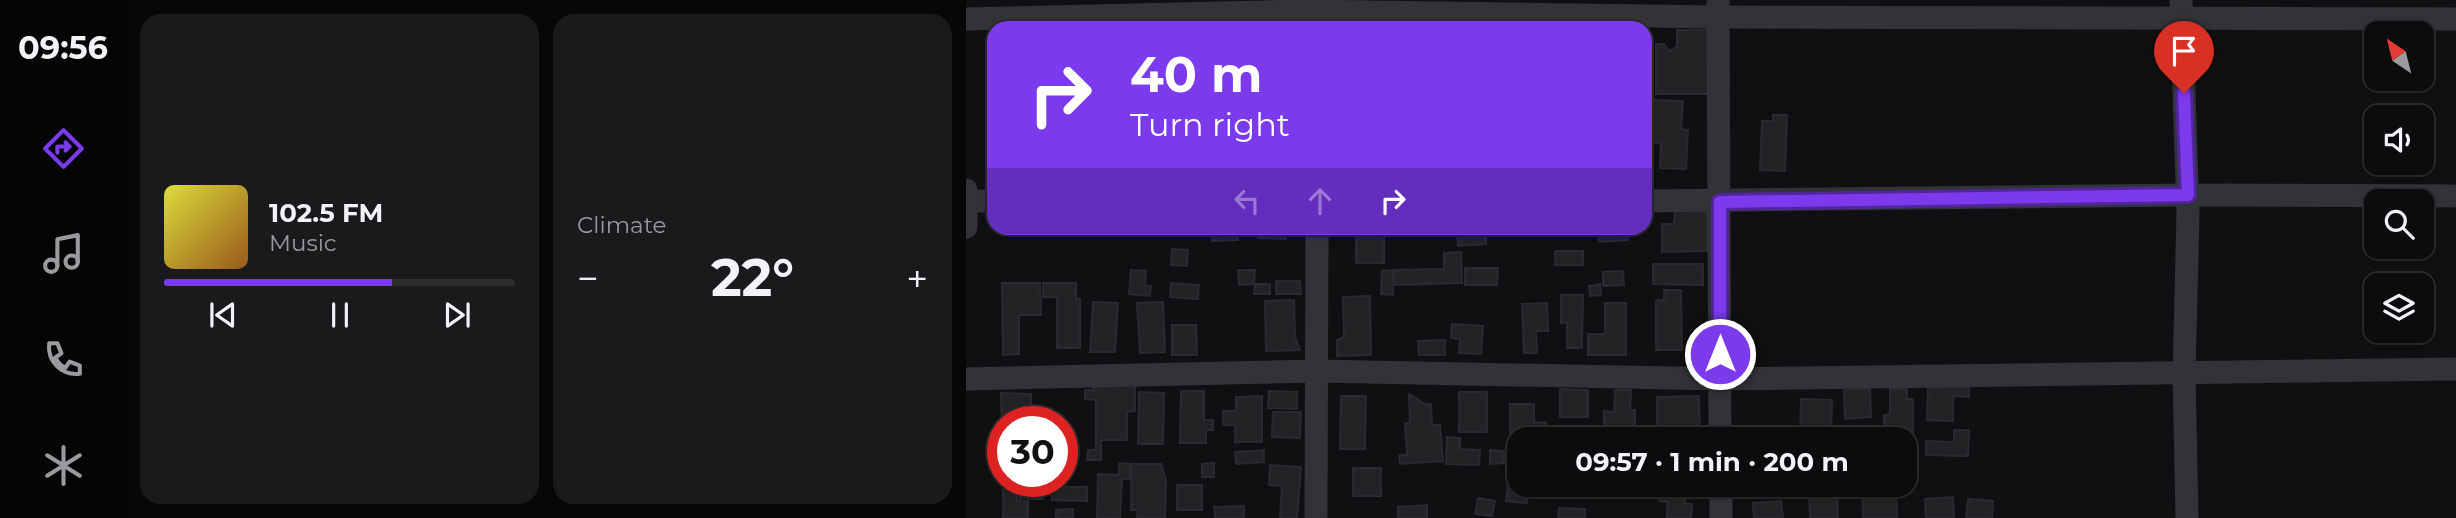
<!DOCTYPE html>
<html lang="en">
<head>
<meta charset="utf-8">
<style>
  :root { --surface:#0c0c0e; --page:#1a1a1c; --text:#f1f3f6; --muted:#9a9b9e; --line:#2c2c2e; --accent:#7c3aed }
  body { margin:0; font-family:Montserrat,sans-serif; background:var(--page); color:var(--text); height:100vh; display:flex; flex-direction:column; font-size:26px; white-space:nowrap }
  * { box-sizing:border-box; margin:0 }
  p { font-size:23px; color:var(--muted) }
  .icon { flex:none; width:38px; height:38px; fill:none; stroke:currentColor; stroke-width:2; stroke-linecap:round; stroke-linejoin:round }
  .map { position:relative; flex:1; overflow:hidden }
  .side { display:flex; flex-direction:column; gap:14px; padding:14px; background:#070708; width:840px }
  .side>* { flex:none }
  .banner { position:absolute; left:21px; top:21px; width:665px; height:214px; border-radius:21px; box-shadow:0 2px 5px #0004,0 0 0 2px var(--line); background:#7c3aed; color:#fff; overflow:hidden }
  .needle { width:46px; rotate:325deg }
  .tools { position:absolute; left:1398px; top:21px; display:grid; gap:14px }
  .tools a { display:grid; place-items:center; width:70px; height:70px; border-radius:14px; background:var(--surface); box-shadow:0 2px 5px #0004,0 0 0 2px var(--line); font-size:35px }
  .speed { position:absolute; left:21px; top:406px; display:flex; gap:14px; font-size:35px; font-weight:700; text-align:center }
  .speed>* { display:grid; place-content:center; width:91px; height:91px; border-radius:50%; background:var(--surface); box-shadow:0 2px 5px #0004,0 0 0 2px var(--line); line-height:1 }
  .speed .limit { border:10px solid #d22; background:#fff; color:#111 }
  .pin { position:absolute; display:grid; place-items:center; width:60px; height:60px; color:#fff; margin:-72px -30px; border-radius:50% 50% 50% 0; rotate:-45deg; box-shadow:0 0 7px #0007 }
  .pin .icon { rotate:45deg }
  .me { position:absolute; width:77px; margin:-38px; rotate:0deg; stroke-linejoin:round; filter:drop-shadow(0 0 5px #0008) }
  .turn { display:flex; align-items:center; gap:24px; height:147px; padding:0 28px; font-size:32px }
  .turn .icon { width:91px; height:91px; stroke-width:2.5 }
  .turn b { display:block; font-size:49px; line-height:60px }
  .lanes { display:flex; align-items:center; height:66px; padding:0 28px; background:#0003; justify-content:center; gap:35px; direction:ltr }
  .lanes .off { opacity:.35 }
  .big { font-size:52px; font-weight:700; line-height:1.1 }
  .side .widget { flex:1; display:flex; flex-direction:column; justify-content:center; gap:10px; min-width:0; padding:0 24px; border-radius:21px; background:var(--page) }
  .song { display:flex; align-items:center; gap:21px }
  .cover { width:84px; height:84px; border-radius:10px; background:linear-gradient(135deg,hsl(60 70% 55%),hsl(30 70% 35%)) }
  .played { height:7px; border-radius:4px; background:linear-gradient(90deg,var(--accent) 65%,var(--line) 65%) }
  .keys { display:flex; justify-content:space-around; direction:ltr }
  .heat { display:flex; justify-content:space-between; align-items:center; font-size:38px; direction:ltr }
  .side .tiles { flex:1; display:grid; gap:14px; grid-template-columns:repeat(2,1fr) }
  .trip { position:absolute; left:541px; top:427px; width:410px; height:70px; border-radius:21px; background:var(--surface); box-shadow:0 2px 5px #0004,0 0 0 2px var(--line); font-weight:700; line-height:70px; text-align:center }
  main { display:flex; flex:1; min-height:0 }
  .tab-bar { display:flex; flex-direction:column; width:126px; justify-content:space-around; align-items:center; background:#050506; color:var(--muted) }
  .tab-bar .icon { width:49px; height:49px }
  .tab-bar .active { color:var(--accent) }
  .tab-bar b { font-size:32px; color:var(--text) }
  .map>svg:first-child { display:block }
  .building { fill:#232326; stroke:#2a2a2e; stroke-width:2 }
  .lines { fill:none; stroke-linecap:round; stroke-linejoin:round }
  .minor { stroke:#313337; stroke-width:23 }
  .route-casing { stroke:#51269a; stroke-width:18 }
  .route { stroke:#7c3aed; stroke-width:12 }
</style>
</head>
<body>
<main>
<nav class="tab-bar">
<b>09:56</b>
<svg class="icon active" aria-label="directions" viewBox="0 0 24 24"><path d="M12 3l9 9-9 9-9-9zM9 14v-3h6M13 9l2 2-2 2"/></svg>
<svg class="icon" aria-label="music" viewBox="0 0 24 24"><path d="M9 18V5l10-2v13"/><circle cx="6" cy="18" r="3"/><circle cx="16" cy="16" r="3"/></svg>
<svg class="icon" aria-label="phone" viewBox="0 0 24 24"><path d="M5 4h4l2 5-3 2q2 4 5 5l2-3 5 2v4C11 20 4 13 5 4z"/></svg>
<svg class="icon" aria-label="climate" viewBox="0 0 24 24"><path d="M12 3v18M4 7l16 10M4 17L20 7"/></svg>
</nav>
<section class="side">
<div class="tiles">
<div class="widget">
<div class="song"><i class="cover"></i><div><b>102.5 FM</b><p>Music</p></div></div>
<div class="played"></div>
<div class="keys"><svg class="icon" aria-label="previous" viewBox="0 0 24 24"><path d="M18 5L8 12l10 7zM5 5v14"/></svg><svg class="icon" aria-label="pause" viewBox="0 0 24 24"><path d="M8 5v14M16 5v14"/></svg><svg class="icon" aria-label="next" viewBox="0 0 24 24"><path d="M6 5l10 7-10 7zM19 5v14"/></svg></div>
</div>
<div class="widget"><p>Climate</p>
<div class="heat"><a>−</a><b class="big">22°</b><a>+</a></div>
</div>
</div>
</section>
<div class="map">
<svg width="1490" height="518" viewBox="0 0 1490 518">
  <rect width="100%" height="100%" fill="#101012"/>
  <!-- building -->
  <g class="building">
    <polygon points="631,19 632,28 590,28 590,20"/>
    <polygon points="711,30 744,30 744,94 690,94 690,44 698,44 703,51 711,47"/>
    <polygon points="687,100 717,101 715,129 722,130 720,169 694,168 695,143 685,142"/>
    <polygon points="807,115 821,115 819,171 794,170 796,121 807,121"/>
    <polygon points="709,211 741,211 741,251 696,252 696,224 708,224"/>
    <polygon points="246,228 272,228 272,240 246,241"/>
    <polygon points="292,228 321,228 320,239 292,238"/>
    <rect x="390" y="228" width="28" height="35"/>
    <rect x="432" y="228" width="24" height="3"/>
    <polygon points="491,228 520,228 520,244 492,246"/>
    <polygon points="633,228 661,228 662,240 633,242"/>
    <polygon points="206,249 222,250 221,266 205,265"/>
    <rect x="589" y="251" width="28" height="14"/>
    <polygon points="495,252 496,283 428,285 427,270 478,269 478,253"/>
    <polygon points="687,264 737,264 737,285 687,284"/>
    <polygon points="499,268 532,268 531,285 499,285"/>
    <polygon points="165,270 180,271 179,286 185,286 184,296 163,294"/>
    <polygon points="272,270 289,270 288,284 273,285"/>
    <polygon points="427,270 427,295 415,294 416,271"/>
    <polygon points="657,271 658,285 637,286 637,272"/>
    <polygon points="310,281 334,281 335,294 310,294"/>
    <polygon points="36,283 74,283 75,315 53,315 53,354 37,355"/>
    <polygon points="77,283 110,283 110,299 114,299 114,348 91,348 91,297 77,297"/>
    <polygon points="205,283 233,285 232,299 204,297"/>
    <polygon points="289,284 304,284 304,294 288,294"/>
    <polygon points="634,284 635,295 624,296 623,286"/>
    <polygon points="698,290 715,290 716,350 690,350 690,301 698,300"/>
    <polygon points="595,295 617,295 616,348 601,348 601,322 595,323"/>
    <polygon points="404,296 405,355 371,356 371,340 378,337 377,297"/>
    <polygon points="328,300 329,336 334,350 300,351 299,301"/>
    <polygon points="127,302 152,303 149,352 124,352"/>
    <polygon points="197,302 199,352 174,353 171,303"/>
    <polygon points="581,303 582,331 570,331 571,353 558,353 556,304"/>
    <polygon points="639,303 660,303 660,355 622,355 622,334 639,334"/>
    <polygon points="486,324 517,326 515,354 493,353 494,339 485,338"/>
    <polygon points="206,325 230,325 231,355 206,355"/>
    <polygon points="479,340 479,355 453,355 452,341"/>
    <polygon points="127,384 169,384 169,411 161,412 161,440 135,440 135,460 121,460 122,450 130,450 130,400 119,399 119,390 127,390"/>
    <polygon points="962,387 1003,387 1003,397 987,396 987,421 961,420"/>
    <polygon points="904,388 905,417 879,419 878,390"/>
    <polygon points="594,389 622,390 622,417 594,417"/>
    <polygon points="924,389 941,389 941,399 947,399 947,437 918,437 918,415 924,414"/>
    <polygon points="649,390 665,390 664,410 669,410 669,429 684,430 684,439 638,439 638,411 648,412"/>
    <polygon points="215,391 238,391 238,420 247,420 247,430 240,430 240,443 214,443"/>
    <polygon points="303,391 331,392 331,409 302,408"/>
    <polygon points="173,392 198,393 197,444 172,444"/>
    <rect x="493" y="392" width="28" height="40"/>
    <polygon points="35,393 65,394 65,422 37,422 37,463"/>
    <polygon points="443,394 459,404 465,404 466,425 474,425 477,461 434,464 433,455 441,455 439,424 444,422"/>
    <polygon points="296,396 296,442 269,442 269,425 257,425 257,411 270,411 270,397"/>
    <polygon points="375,396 400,396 399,449 374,449"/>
    <polygon points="733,396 734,439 691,439 691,397"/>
    <polygon points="835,399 866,400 865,435 879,436 879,439 834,439"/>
    <polygon points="544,404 568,404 568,423 580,422 580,439 553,439 553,463 538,463 537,451 544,451"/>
    <polygon points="307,412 335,412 334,438 306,437"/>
    <polygon points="988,430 1003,430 1002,456 960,455 960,441 988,442"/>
    <polygon points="481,437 494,438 494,449 514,450 513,465 480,464"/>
    <polygon points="938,448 948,448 949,486 936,487"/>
    <polygon points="298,450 298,462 270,464 269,452"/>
    <polygon points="524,450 537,451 538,463 524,464"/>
    <polygon points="153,463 165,464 165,479 156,479 154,518 131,518 132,474 153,475"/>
    <polygon points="248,463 248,477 236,477 236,464"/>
    <polygon points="165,464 195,464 200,481 199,518 171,518 172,510 165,510"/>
    <polygon points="304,465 335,467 331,518 314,518 316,486 303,485"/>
    <rect x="387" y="468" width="28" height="28"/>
    <polygon points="54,481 77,481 77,499 62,499 62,518 37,518 37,489 51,489 51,501 54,501"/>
    <rect x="211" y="485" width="25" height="25"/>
    <polygon points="542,485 563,487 561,503 540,501"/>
    <polygon points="694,485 720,485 719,504 726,504 725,518 701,518 701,502 693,501"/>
    <polygon points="843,485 871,485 872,518 844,518"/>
    <polygon points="896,485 930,485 931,518 897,518"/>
    <polygon points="86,487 121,487 121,501 86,500"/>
    <polygon points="987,497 988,518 960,518 959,499"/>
    <polygon points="512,498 529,501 526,516 509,514"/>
    <polygon points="1002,499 1027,501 1026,518 1000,518"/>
    <polygon points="815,501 817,518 788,518 787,503"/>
    <polygon points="461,505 461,518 432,518 432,507"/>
    <polygon points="278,506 278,518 249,518 248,507"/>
    <polygon points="593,508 619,509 619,518 592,518"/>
    <polygon points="107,509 107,518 90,518 90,510"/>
  </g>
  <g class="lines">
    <!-- minor -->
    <g class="minor">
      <polyline points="752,0 754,439"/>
      <polyline points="1215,0 1222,214 1218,374 1221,518"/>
      <polyline points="0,19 337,11 752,17 1490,19"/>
      <polyline points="0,190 0,227"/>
      <polyline points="0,201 28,201"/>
      <polyline points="679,201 1222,195 1490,196"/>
      <polyline points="0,379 351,371 754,379 1490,369"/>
      <polyline points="755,485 755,518"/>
      <polyline points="350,518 351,228"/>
    </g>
  </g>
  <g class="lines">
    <!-- route casing -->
    <g class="route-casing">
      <polyline id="route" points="754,354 754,202 1222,195 1218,93"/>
    </g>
    <!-- route -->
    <use href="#route" class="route"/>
  </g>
</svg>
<div class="tools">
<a><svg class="needle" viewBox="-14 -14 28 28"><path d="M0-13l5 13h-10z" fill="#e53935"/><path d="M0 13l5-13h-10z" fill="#9a9b9e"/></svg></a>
<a><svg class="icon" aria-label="sound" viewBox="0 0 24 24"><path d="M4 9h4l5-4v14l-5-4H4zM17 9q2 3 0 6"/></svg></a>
<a><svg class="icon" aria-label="search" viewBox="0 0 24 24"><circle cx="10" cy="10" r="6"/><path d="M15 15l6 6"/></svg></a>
<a><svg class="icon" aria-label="layers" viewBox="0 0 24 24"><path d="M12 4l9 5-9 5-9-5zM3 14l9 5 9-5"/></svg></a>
</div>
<div class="speed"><div class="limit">30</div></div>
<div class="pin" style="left:1218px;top:93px;background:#d93025"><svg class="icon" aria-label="arrive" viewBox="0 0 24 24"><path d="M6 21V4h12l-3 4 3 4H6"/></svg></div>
<svg class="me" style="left:754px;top:354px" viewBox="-20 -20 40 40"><circle r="17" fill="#7c3aed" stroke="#fff" stroke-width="3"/><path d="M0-11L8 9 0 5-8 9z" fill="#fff"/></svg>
<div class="trip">09:57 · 1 min · 200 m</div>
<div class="banner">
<div class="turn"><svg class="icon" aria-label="right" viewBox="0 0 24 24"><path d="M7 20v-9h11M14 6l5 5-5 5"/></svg><div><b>40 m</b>Turn right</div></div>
<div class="lanes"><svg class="icon off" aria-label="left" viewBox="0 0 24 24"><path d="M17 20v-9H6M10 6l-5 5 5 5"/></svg><svg class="icon off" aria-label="ahead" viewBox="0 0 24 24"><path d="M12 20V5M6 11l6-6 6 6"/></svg><svg class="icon" aria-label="right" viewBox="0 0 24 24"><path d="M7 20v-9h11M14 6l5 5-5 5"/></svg></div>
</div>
</div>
</main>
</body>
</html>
